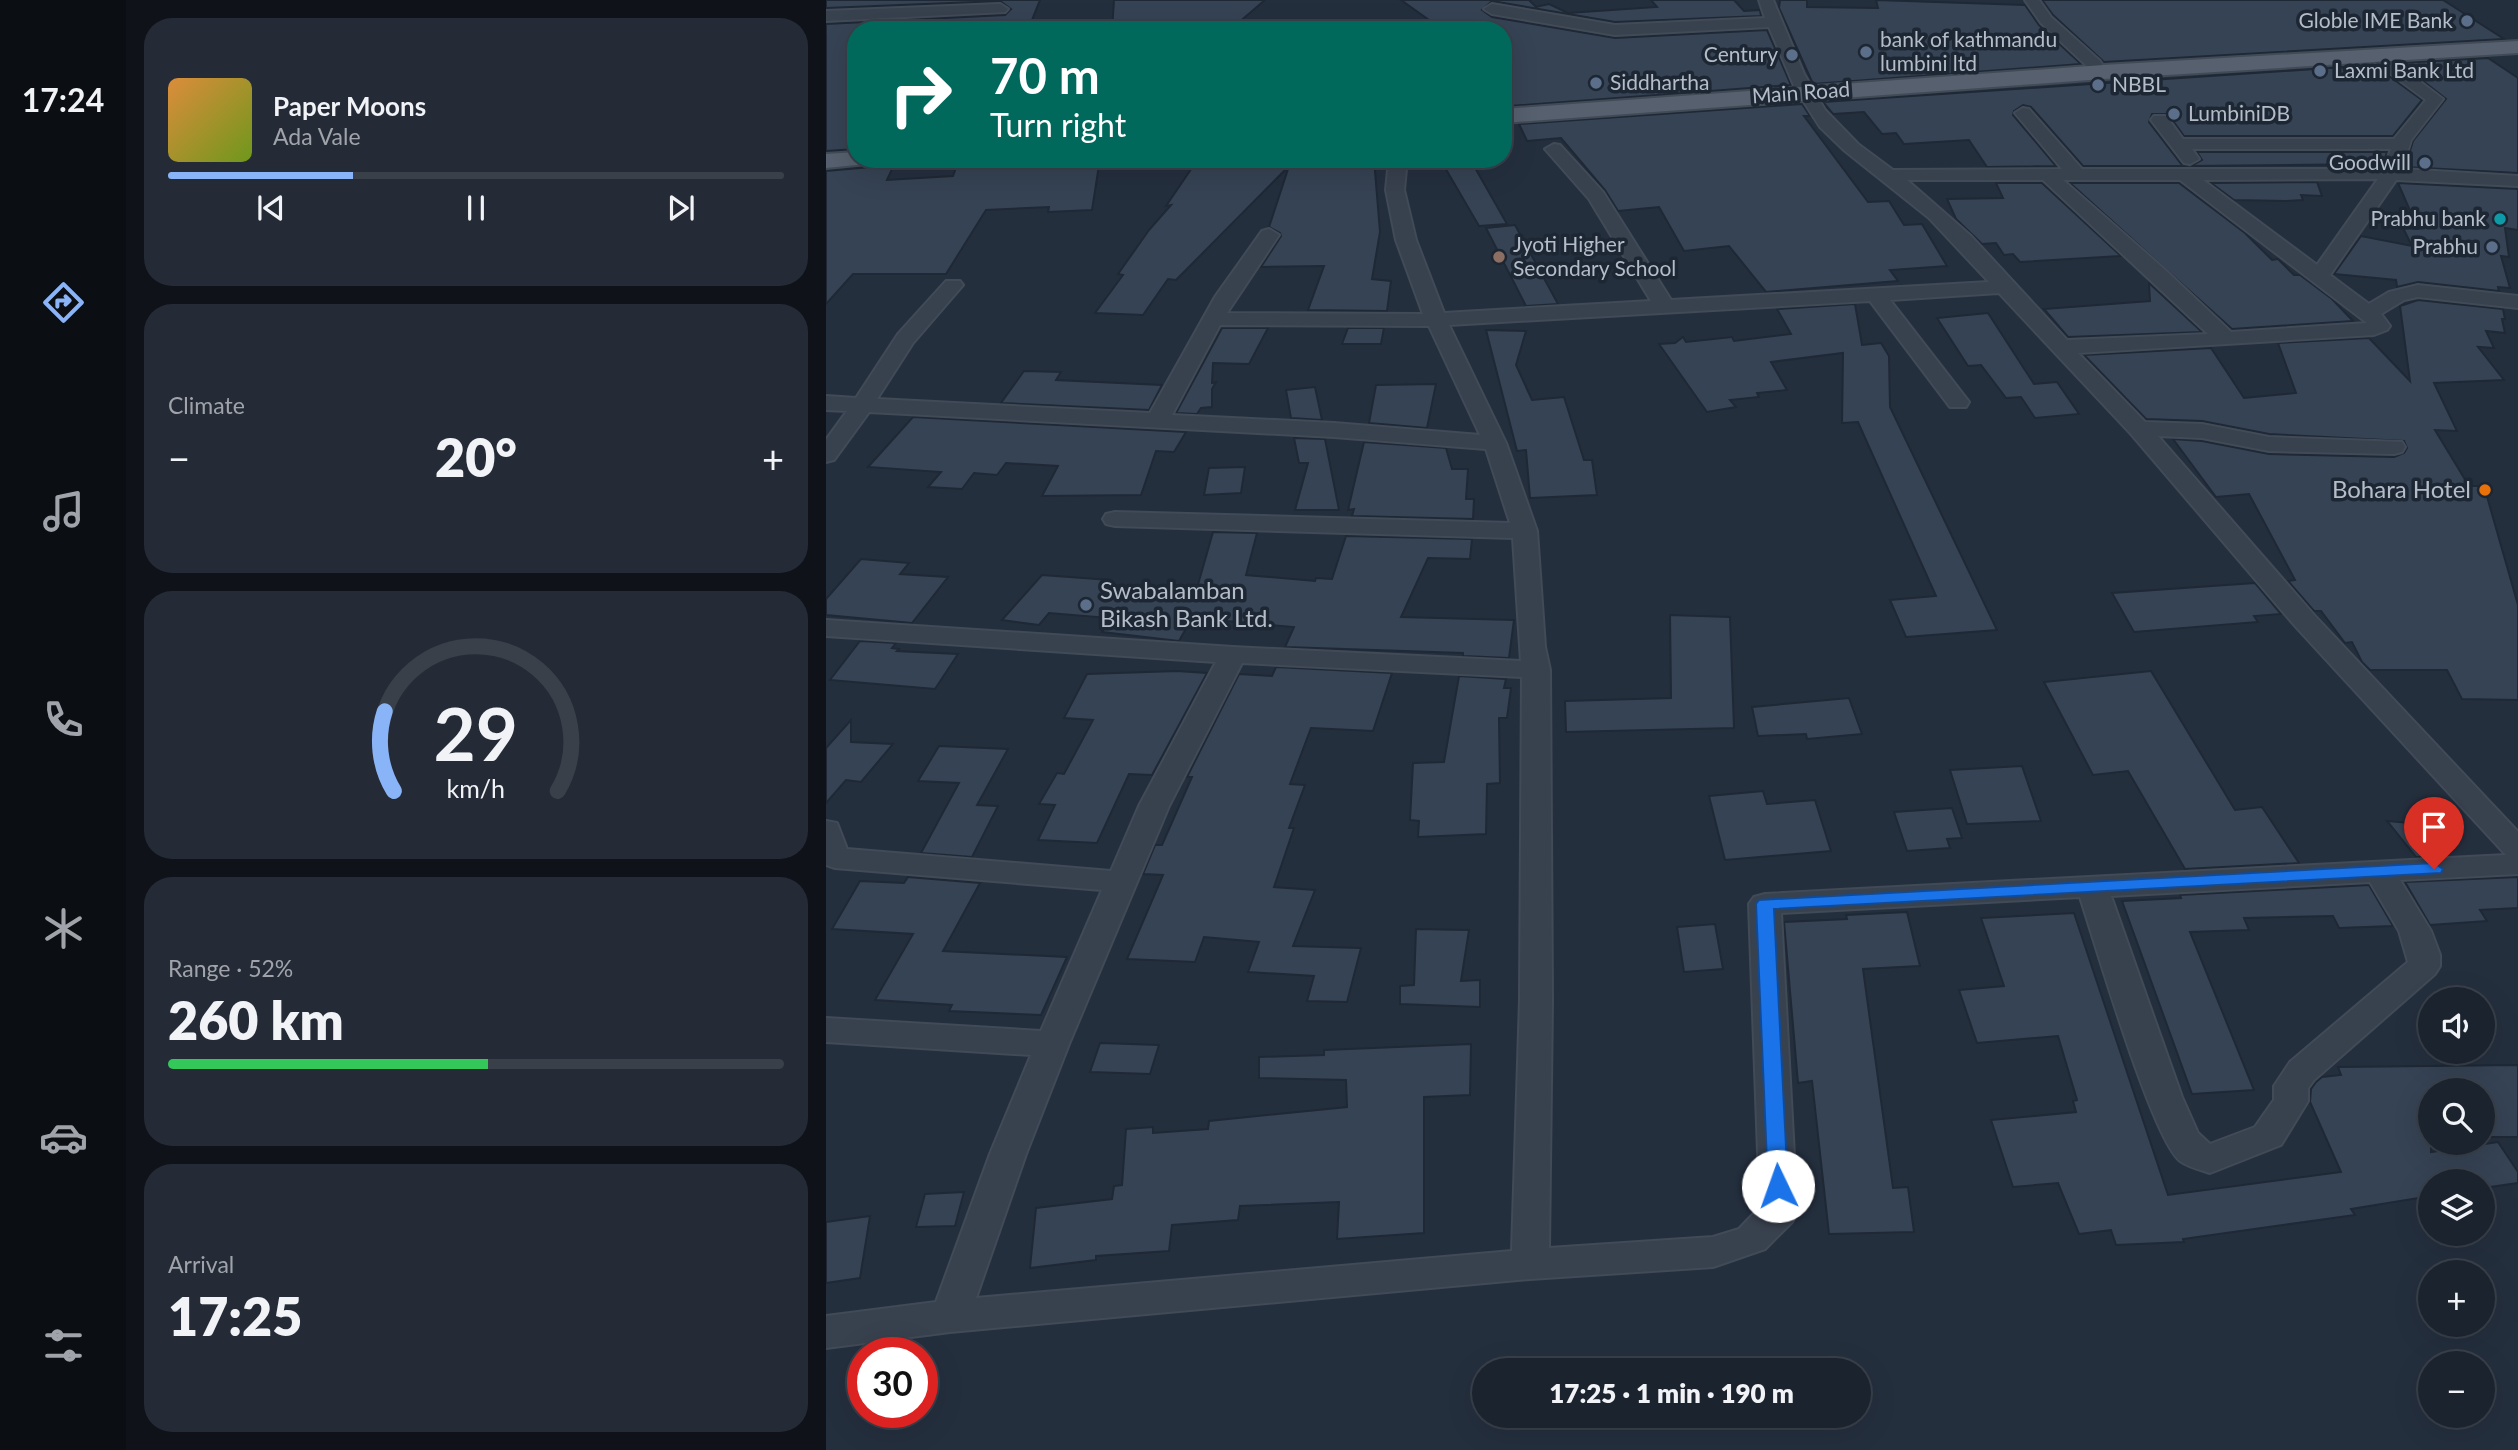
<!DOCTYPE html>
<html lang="en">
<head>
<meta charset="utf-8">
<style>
  :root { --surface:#1b232e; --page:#242b36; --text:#f1f3f6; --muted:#a0a4aa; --line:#39404a; --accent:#8ab4f8 }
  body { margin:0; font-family:Lato,sans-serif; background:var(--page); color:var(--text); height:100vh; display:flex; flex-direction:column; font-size:26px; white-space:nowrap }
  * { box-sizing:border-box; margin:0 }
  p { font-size:23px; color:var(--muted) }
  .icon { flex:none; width:38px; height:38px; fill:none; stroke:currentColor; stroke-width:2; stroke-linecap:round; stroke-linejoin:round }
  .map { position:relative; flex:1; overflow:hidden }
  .details { display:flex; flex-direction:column; gap:18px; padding:18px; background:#0f1319; width:700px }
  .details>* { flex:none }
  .guide { position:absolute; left:21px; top:21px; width:665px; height:147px; border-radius:28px; box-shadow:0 7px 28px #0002,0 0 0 2px var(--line); background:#00695c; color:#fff; overflow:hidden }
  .tools { position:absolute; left:1592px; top:987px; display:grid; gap:14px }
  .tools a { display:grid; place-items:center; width:77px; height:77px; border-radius:50%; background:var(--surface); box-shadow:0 7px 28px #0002,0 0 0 2px var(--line); font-size:35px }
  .speed { position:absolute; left:21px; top:1337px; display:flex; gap:14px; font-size:35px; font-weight:700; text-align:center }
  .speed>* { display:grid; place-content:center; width:91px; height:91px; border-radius:50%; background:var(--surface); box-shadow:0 7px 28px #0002,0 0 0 2px var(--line); line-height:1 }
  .speed .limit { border:10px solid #d22; background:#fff; color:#111 }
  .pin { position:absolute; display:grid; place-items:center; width:60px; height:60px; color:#fff; margin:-72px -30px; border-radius:50% 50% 50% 0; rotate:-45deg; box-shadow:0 0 7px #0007 }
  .pin .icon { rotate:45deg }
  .me { position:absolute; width:77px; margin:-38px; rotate:357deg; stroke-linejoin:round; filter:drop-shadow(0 0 5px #0008) }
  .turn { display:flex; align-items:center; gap:24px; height:147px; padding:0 28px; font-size:32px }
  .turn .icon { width:91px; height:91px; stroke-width:2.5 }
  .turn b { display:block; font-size:49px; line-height:60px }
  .big { font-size:52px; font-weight:800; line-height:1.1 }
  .details .card { flex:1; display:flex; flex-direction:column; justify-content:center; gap:10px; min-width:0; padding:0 24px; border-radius:28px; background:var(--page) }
  .details .dial { align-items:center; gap:0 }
  .dial svg { height:182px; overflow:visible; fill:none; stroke:var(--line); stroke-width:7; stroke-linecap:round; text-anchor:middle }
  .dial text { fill:var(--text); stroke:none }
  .song { display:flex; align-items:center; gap:21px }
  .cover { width:84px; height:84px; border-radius:10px; background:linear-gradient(135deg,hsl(30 70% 55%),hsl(80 70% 35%)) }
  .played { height:7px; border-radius:4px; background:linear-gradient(90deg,var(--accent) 30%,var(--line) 30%) }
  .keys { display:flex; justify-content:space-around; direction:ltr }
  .heat { display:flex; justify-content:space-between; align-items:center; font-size:38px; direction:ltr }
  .charge { height:10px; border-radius:5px; background:linear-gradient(90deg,#34c759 52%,var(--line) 0) }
  .trip { position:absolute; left:646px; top:1358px; width:399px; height:70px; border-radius:35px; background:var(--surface); box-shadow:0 7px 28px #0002,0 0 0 2px var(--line); font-weight:800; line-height:70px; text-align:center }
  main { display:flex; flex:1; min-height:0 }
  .tabs { display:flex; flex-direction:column; width:126px; justify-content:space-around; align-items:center; background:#0b0e12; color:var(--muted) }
  .tabs .icon { width:49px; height:49px }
  .tabs .on { color:var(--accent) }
  .tabs b { font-size:32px; color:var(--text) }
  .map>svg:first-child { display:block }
  .building { fill:#364354; stroke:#1f2835; stroke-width:2 }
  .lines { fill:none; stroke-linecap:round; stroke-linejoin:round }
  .street-casing { stroke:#414a57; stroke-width:4 }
  .primary-casing { stroke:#414a57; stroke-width:4 }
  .street { fill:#38414e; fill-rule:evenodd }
  .primary { fill:#56606e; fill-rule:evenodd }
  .route { fill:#1a73e8; stroke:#114b97; stroke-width:2 }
  .service-dot { fill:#5c6f8a; stroke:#1d2633; stroke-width:2.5 }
  .culture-dot { fill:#0f9aa8; stroke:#1d2633; stroke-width:2.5 }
  .education-dot { fill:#8d6e63; stroke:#1d2633; stroke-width:2.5 }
  .food-dot { fill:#e8710a; stroke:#1d2633; stroke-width:2.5 }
  .labels { text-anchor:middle; stroke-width:7; stroke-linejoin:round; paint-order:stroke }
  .far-poi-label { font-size:21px; fill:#b4bcc9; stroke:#1d2633; text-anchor:start }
  .far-street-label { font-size:21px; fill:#b4bcc9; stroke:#1d2633 }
  .poi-label { font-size:24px; fill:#b4bcc9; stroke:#1d2633; text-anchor:end }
</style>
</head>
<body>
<main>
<nav class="tabs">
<b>17:24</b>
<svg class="icon on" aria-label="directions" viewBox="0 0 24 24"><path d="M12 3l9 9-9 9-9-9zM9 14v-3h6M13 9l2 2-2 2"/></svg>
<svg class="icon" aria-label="music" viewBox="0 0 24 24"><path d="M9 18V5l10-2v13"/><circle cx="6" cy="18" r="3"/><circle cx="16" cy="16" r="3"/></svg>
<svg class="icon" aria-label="phone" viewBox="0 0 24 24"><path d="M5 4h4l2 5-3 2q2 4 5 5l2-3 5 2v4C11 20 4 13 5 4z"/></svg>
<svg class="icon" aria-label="climate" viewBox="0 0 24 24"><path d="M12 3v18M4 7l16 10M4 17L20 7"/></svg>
<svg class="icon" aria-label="car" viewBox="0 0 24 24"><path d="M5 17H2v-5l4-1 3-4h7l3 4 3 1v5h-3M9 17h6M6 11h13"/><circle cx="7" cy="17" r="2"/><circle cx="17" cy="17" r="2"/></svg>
<svg class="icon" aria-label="filters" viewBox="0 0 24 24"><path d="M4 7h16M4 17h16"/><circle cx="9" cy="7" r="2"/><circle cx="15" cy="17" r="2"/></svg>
</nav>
<section class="details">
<div class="card">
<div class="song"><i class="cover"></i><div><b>Paper Moons</b><p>Ada Vale</p></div></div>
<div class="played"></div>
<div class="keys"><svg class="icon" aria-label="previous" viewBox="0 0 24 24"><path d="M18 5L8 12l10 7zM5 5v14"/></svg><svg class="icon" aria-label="pause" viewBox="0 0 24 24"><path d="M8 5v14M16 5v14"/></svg><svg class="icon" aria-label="next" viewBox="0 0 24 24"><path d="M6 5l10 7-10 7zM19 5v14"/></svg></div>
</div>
<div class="card"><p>Climate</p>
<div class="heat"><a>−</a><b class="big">20°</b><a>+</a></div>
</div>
<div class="card dial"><svg viewBox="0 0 100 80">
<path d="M14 69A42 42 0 1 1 86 69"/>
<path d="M14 69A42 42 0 0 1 10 34" stroke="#8ab4f8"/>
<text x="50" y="56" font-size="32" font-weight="700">29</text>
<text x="50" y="72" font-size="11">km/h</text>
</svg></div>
<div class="card"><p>Range · 52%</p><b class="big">260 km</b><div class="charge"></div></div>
<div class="card"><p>Arrival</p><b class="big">17:25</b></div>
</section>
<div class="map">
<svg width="1692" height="1450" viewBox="0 0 1692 1450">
  <rect width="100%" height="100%" fill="#242f3e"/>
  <!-- building -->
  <g class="building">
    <polygon points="0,0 214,0 202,30 30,30 30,149 0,151 0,24 179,15 185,9 174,1 0,8"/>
    <polygon points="288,0 439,0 404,30 286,30"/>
    <polygon points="575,0 703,0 710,7 723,4 742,13 831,7 825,0 908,0 918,11 934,10 935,16 789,22 666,1 656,10 666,17 789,38 941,30 965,85 684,106 677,92 677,30 617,30"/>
    <polygon points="954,0 981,0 981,7 1052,8 1050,0 1199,5 1213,25 1255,64 987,84 953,8"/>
    <polygon points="1216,0 1617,0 1678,39 1278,62 1227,15"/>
    <polygon points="1662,58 1692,78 1692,173 1579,167 1587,141 1620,99 1574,63"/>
    <polygon points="1548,65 1596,100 1567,136 1358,136 1342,114 1326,114 1323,122 1356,165 1362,166 1257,166 1205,107 1197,105 1188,111 1187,115 1230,166 1161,167 1143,140 1078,144 1070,133 1056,134 1038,112 1007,114 997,102"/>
    <polygon points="976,104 984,116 978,116 1042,202 1063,201 1078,225 1096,224 1121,266 1064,270 1072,281 940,292 903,246 858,251 833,207 792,211 779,190 735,138 701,141 693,124"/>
    <polygon points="1371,152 1561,152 1557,164 1365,166 1376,160"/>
    <polygon points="133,159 274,159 266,210 222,212 223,207 160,210 120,274 27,274 0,304 0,171 68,165 61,180 127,176"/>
    <polygon points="372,159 548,159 554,232 546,279 565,281 561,311 482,310 498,266 435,267 455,236 454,233 443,227 463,166 350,280 342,279 317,315 269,313 297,275 292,274 323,230 345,205 340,206"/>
    <polygon points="614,159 644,159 681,224 653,226"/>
    <polygon points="1491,182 1496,196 1475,195 1477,200 1460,201 1408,200 1385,183"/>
    <polygon points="1170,183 1216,183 1295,256 1194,262 1187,254 1178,255 1170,243 1156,244 1130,219 1121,199 1177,198"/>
    <polygon points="1244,183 1353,183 1419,233 1446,260 1452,259 1468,275 1474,275 1506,299 1527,321 1406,329"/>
    <polygon points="1572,183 1692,189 1692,230 1679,228 1683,257 1675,256 1684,288 1672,287 1673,291 1592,282 1571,287 1570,280 1508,274 1535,236 1586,246 1577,228 1592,229"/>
    <polygon points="689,225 732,304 700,306 660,228"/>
    <polygon points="1323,283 1376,332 1242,337 1218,309 1324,301"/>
    <polygon points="1592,300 1677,309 1679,319 1676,319 1679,333 1660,331 1668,348 1652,347 1678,380 1608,383 1631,431 1609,430 1643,486 1658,486 1692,605 1692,700 1636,699 1621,670 1544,670 1536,662 1526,642 1519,643 1495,611 1488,611 1462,581 1469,580 1423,494 1390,497 1347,439 1376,441 1443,454 1568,457 1578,453 1581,448 1578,441 1443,434 1376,421 1320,419 1258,355 1385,348 1418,398 1470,393 1452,343 1543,338 1584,381 1574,306"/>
    <polygon points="1029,304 1036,345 1055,343 1063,356 1064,407 1171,630 1080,637 1064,600 1110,596 1032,422 1016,423 1017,353 945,362 961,390 931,393 933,397 904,400 910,407 881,412 833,344 849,343 857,337 860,342 906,337 908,341 965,334 951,309"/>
    <polygon points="1162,313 1208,384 1231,382 1253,414 1209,418 1195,397 1180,398 1155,365 1142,366 1111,318"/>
    <polygon points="396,328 442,328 423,364 387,363 386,383 390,382 386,389 386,407 375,408 371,414 350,413"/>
    <polygon points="522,328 558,328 555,344 516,344"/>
    <polygon points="660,330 700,331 690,365 706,400 738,397 758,460 766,460 771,495 704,498 700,450 691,451"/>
    <polygon points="198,371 235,372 230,380 336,385 323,410 175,403"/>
    <polygon points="610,384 601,428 543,423 550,385"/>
    <polygon points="489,387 496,420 465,418 460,390"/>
    <polygon points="87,417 360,432 348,452 330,451 315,495 216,496 232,466 180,463 171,475 148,473 136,489 102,487 115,472 42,467"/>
    <polygon points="468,438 499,439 513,510 469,510 482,463 473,463"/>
    <polygon points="538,442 620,448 626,469 642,469 640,499 648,499 647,519 526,516 528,509 522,510"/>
    <polygon points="419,467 415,493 378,495 383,468"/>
    <polygon points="387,532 431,533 420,575 489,581 490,578 506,579 520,536 646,539 644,559 602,558 575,617 688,620 683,658 637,656 637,653 459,647 468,627 366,618 353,641 276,632 284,618 223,613 213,625 176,620 216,575 284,580 278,590 369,595"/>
    <polygon points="35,559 83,563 74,574 122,577 86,623 0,615 0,599"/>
    <polygon points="1429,583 1455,614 1428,616 1432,622 1308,632 1286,593"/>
    <polygon points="844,615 904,617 908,728 740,732 739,701 845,698"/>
    <polygon points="34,641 70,643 66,648 73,649 71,651 132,654 109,689 4,680"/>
    <polygon points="450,667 566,673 547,731 485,728 464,784 479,785 463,828 468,828 448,887 489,890 467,946 535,948 521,1002 481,1001 488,976 422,972 433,942 378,937 369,962 301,959 337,875 317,874 329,845 336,845 366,777 361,777 413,674 446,676"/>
    <polygon points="351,671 381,673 326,775 303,774 271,843 212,840 229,805 213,804 231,773 238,774 267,720 238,718 261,674"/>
    <polygon points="1325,671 1409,810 1436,807 1473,863 1359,869 1302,771 1267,775 1218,682"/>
    <polygon points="633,676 680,679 678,688 685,688 681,718 673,718 674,783 661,784 660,834 592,837 593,821 584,820 587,763 618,762"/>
    <polygon points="1023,698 1036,734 981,739 980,734 932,736 926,707"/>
    <polygon points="25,720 25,742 67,744 35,782 20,780 0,803 0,748"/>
    <polygon points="113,746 182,749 151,805 172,806 146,857 95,853 133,783 92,781"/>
    <polygon points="1196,766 1215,821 1141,824 1124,770"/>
    <polygon points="937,791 941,804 989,800 1005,851 899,860 883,796"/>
    <polygon points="1126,808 1136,838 1121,839 1124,848 1081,851 1068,812"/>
    <polygon points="1561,821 1609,825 1617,856 1590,857"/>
    <polygon points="82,877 154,883 117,951 241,957 215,1015 123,1011 126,1005 49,1000 87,934 6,929 34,881 78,883"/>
    <polygon points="1692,877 1692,908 1654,910 1661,921 1604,925 1579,882"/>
    <polygon points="1543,885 1567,926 1513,928 1507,916 1418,918 1423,930 1364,932 1428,1090 1366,1094 1296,901 1355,898 1354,895"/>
    <polygon points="1081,912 1094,966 1037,969 1067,1188 1082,1187 1088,1232 1003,1234 986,1081 972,1083 958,922 1021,919 1020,915"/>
    <polygon points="1248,913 1342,1195 1515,1172 1484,1102 1485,1089 1490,1082 1496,1077 1515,1075 1512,1067 1692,1065 1692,1137 1657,1137 1657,1090 1605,1090 1605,1152 1672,1142 1692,1172 1692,1183 1657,1188 1657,1181 1605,1181 1605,1196 1525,1209 1529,1215 1357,1239 1358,1242 1290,1245 1285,1230 1253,1234 1232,1183 1187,1187 1165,1120 1250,1112 1247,1101 1251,1100 1232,1036 1151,1043 1133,990 1178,986 1155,918"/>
    <polygon points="889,924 897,969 858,972 851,927"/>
    <polygon points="590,929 643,930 635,981 654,980 654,1007 574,1004 574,986 588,985"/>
    <polygon points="274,1043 333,1045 324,1074 264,1072"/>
    <polygon points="645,1044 644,1095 598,1097 598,1233 511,1239 513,1202 414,1206 412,1220 346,1225 343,1251 270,1256 270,1260 204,1268 210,1208 286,1199 288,1186 296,1185 300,1129 327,1127 327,1133 382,1129 383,1121 521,1107 520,1080 433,1078 433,1057 498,1055 498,1050"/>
    <polygon points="138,1192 129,1226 90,1227 99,1194"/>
    <polygon points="44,1216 34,1278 0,1283 0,1222"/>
  </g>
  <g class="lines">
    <!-- street casing -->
    <g class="street-casing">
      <g id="street">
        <path d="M 933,0 L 947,0 L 978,74 L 999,110 L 1032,144 L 1067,170 L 1236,169 L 1189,113 L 1197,108 L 1203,109 L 1256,169 L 1558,169 L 1565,149 L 1366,149 L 1373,159 L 1364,164 L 1358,163 L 1325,120 L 1328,116 L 1340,116 L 1357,139 L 1568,139 L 1600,100 L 1542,57 L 1540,54 L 1542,51 L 1554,51 L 1617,99 L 1585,140 L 1576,169 L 1692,176 L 1692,186 L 1570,180 L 1504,275 L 1543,304 L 1563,292 L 1592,285 L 1692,296 L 1692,308 L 1592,297 L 1578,300 L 1555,314 L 1564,326 L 1561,330 L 1548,335 L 1252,353 L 1319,422 L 1376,424 L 1443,437 L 1576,442 L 1579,447 L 1576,452 L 1568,454 L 1443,451 L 1376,438 L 1332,436 L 1488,615 L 1692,832 L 1692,874 L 1574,880 L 1605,931 L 1614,955 L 1614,966 L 1609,974 L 1488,1080 L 1482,1088 L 1482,1101 L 1455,1145 L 1384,1173 C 1375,1170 1362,1167 1354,1161 C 1326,1139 1269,942 1254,897 L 955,913 L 971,1212 L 966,1222 L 939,1249 L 887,1267 L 704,1279 L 124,1332 L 0,1348 L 0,1316 L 110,1302 L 164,1154 L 205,1055 L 0,1042 L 0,1018 L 215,1031 L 276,890 L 9,868 L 0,865 L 0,821 L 11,823 L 21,849 L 285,871 L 313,806 L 390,662 L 0,636 L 0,620 L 407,647 L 695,661 L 687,538 L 289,526 L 280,524 L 277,519 L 280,514 L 289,512 L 684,523 L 660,449 L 508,437 L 43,412 L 8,460 L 0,462 L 0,440 L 21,411 L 0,410 L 0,396 L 30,398 L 72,334 L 120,281 L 134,281 L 137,285 L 87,343 L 51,399 L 324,413 L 389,297 L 436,231 L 443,229 L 453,235 L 401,313 L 597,314 L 570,240 L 560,190 L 563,159 L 581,159 L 578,190 L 590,240 L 618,313 L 825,301 L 763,199 L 719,149 L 728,144 L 734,145 L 777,192 L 845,300 L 1163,282 L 1103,218 L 1019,151 L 994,127 L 969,88 L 943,27 L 789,35 L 666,14 L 658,9 L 666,4 L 789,25 L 939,18 ZM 1552,179 L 1491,265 L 1377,180 ZM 1081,180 L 1217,180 L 1382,334 L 1241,340 L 1145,236 ZM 1237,180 L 1354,180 L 1541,323 L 1405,332 L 1337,268 ZM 1173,293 L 1305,434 L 1470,627 L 1680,855 L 939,894 L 928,897 L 923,904 L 934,1207 L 913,1229 L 887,1237 L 723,1248 L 726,1000 L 724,670 L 719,647 L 711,531 L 680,443 L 623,325 L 1044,301 L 1124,407 L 1140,407 L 1143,402 L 1064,300 ZM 394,325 L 603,326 L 654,435 L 508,423 L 346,415 ZM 416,663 L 696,677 L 694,1000 L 686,1251 L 150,1298 L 200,1154 L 243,1044 L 343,806 ZM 1544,882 L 1573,931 L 1582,962 L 1464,1062 L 1448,1086 L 1448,1100 L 1429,1127 L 1384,1144 L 1372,1133 L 1356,1097 L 1285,896 Z"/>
        <polygon points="1199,0 1213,0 1225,17 1274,61 1276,64 1274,67 1262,67 1215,23"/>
        <polygon points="174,4 182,9 179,12 0,21 0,11"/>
      </g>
    </g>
    <!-- primary casing -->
    <g class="primary-casing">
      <g id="primary">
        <polygon points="1692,41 1692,53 1277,79 677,123 677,109 1277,65"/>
        <polygon points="30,152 30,159 44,159 41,164 0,168 0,154"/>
      </g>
    </g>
    <!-- street -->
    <use href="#street" class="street"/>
    <!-- primary -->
    <use href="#primary" class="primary"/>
  </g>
  <!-- route -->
  <polygon class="route" points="1608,863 1617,869 1615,873 948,909 962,1186 959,1192 952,1194 945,1192 942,1186 930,904 933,900"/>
  <!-- markers -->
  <g class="service-dot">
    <circle cx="1641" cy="21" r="7"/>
    <circle cx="1040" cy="52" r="7"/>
    <circle cx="966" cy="55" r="7"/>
    <circle cx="1494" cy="71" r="7"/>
    <circle cx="770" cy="83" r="7"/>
    <circle cx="1272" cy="85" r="7"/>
    <circle cx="1348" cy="114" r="7"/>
    <circle cx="1599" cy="163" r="7"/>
    <circle cx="1666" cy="247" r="7"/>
    <circle cx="260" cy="605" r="7"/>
  </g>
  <circle class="culture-dot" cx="1674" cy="219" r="7"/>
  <circle class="education-dot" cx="673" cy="257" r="7"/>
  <circle class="food-dot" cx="1659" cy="490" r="7"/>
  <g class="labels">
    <!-- far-poi labels -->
    <g class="far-poi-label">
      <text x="1627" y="28" text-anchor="end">Globle IME Bank</text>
      <text x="1054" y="47">bank of kathmandu<tspan x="1054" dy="24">lumbini ltd</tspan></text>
      <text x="952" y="62" text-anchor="end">Century</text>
      <text x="1508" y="78">Laxmi Bank Ltd</text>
      <text x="784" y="90">Siddhartha</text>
      <text x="1286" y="92">NBBL</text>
      <text x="1362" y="121">LumbiniDB</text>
      <text x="1585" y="170" text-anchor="end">Goodwill</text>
      <text x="1660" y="226" text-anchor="end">Prabhu bank</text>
      <text x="687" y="252">Jyoti Higher<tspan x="687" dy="24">Secondary School</tspan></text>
      <text x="1652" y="254" text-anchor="end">Prabhu</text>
    </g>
    <!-- far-street labels -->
    <g class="far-street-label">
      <text transform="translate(975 93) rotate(-4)" y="7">Main Road</text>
    </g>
    <!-- poi labels -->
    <g class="poi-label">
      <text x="1645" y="498">Bohara Hotel</text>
      <text x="274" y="599" text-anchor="start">Swabalamban<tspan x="274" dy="28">Bikash Bank Ltd.</tspan></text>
    </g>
  </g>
</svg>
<div class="tools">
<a><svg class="icon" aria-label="sound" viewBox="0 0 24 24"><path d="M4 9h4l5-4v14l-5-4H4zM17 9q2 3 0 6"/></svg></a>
<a><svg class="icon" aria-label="search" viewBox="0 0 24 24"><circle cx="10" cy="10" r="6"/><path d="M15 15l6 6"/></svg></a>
<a><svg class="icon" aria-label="layers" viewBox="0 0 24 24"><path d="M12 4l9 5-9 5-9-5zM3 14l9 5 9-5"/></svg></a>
<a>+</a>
<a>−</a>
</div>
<div class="speed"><div class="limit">30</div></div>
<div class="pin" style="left:1608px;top:869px;background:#d93025"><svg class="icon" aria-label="arrive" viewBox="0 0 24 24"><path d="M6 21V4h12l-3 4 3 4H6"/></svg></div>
<svg class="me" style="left:952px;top:1186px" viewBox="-20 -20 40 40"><circle r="19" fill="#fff"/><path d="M0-13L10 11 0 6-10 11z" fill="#1a73e8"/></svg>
<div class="trip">17:25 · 1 min · 190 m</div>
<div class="guide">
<div class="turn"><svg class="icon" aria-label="right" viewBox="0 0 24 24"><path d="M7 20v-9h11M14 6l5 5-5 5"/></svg><div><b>70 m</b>Turn right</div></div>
</div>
</div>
</main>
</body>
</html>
